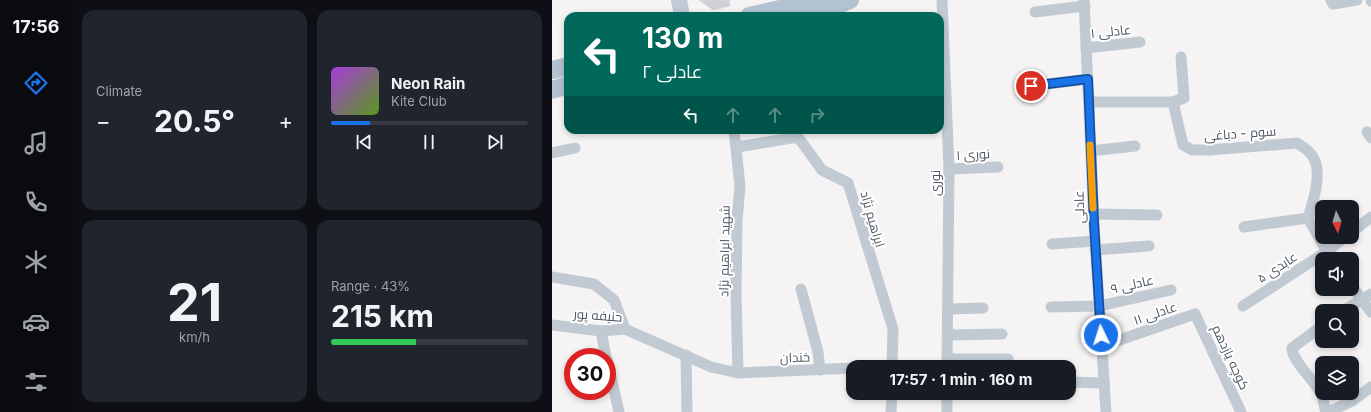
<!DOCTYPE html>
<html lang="en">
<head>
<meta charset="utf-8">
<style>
  :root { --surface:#171b24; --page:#20242c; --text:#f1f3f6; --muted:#9ea1a6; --line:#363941; --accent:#1a73e8 }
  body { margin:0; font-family:Inter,Cairo,sans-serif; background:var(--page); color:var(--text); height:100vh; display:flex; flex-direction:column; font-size:15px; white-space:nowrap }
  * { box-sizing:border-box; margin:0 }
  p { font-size:13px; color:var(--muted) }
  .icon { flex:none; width:22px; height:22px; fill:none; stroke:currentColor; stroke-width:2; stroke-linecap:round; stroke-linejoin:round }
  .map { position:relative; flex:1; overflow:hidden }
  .details { display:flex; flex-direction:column; gap:10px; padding:10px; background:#0d0f14; width:480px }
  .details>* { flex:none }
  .top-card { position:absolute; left:12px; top:12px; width:380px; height:122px; border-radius:12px; box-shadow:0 2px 6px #0003; background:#00695c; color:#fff; overflow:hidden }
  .needle { width:26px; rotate:175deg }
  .controls { position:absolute; left:763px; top:200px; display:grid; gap:8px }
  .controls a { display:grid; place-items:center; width:44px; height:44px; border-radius:8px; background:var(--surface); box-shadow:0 2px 6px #0003; font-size:20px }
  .speed { position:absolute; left:12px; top:348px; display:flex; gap:8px; font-size:20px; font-weight:700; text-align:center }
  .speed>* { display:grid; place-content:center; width:52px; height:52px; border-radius:50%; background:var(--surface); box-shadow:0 2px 6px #0003; line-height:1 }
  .speed .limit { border:6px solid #d22; background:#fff; color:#111 }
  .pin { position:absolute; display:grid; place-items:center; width:34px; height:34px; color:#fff; margin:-17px; border:2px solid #fff; border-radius:50%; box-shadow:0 1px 4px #0007 }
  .me { position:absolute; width:44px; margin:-22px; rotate:356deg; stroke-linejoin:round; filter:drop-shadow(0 0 3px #0008) }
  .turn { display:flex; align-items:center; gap:14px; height:84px; padding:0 12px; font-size:18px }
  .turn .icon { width:52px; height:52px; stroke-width:2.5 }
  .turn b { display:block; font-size:28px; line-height:34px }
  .lanes { display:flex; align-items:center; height:38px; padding:0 12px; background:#0003; justify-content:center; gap:20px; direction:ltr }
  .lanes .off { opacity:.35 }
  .big { font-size:30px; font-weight:700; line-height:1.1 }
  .details .tile { flex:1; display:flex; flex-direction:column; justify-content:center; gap:6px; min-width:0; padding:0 14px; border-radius:12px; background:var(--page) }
  .details .dial { align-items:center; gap:0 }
  .dial b { font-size:52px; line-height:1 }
  .song { display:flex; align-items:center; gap:12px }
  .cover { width:48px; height:48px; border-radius:6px; background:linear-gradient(135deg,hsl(280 70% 55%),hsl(90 70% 35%)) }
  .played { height:4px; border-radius:2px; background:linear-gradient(90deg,var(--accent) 20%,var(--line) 20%) }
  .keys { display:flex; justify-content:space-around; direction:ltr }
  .heat { display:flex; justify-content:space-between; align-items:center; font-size:22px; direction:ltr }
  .charge { height:6px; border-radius:3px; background:linear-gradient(90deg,#34c759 43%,var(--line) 0) }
  .details .tiles { flex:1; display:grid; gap:10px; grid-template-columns:repeat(2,1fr) }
  .trip { position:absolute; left:294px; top:360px; width:230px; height:40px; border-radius:12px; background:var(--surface); box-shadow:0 2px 6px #0003; font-weight:700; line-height:40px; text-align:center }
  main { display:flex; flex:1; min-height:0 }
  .tabs { display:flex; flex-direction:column; width:72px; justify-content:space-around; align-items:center; background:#090b0e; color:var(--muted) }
  .tabs .icon { width:28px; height:28px }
  .tabs .active { color:var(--accent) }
  .tabs b { font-size:18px; color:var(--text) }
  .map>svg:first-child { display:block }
  .building { fill:#cdcfd5; stroke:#d7d9de }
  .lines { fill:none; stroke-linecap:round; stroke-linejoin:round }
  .street { stroke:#c1cad2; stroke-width:11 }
  .secondary { stroke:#c1cbd6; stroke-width:16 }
  .primary { stroke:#b3c2d1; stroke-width:18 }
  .route-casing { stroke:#114b97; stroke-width:10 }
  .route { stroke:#1a73e8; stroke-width:7 }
  .slow { stroke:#f59e0b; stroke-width:7 }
  .labels { text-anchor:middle; stroke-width:4; stroke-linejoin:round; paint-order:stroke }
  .street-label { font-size:13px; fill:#4a5661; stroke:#fff }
</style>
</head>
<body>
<main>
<nav class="tabs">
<b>17:56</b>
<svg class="icon active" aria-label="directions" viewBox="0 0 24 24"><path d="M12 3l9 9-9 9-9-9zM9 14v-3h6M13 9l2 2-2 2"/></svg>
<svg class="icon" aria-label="music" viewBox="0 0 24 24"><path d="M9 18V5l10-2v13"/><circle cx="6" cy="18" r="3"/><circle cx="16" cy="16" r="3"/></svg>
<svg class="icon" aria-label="phone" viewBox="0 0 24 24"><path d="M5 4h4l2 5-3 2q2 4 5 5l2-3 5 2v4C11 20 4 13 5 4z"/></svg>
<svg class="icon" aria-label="climate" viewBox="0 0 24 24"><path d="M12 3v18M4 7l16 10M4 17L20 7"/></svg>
<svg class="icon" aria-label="car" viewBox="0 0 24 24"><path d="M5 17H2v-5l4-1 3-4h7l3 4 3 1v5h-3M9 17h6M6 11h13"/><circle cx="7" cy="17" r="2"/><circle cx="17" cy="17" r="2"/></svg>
<svg class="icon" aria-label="filters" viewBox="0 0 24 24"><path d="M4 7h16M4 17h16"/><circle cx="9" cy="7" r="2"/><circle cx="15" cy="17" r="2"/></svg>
</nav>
<section class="details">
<div class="tiles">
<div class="tile"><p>Climate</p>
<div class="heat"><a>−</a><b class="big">20.5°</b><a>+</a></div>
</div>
<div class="tile">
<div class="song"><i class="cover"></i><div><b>Neon Rain</b><p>Kite Club</p></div></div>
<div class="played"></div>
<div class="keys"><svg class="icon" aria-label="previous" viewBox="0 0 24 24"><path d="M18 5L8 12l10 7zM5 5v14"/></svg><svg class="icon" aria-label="pause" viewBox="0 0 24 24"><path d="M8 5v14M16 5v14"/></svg><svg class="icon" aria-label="next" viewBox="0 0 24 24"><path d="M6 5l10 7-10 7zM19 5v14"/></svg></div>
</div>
<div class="tile dial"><b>21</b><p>km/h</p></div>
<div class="tile"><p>Range · 43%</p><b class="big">215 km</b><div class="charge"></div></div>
</div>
</section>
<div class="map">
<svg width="819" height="412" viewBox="0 0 819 412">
  <rect width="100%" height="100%" fill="#f5f3f3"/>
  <!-- building -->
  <polygon class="building" points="147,0 177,0 178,6 161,10"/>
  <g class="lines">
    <!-- street -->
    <g class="street">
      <polyline points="390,0 397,169 395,367"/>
      <polyline points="532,0 542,223 554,412"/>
      <polyline points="779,0 781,4 805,0"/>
      <polyline points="819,0 819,1"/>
      <polyline points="483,12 533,6"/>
      <polyline points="534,48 588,42"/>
      <polyline points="479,86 536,79"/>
      <path d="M 537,102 L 621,102 L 631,145 L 640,150 L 657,150 L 745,143 C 751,147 757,150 761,157 C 771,172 761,202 756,218 L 779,259"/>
      <polyline points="621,102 632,98 629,57"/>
      <polyline points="182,130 188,186 185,221 184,294 186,373"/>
      <polyline points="815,132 819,138"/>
      <polyline points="185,147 246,137 270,170 296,183 341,329 340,367"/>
      <polyline points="539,151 583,146"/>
      <polyline points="0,153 23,148"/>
      <polyline points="397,169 446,167"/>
      <polyline points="541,214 605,215"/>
      <polyline points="692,227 756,218"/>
      <polyline points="800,232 819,217"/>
      <polyline points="500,244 543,241"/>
      <polyline points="543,250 597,246"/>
      <polyline points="0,277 42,284 62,300 73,329"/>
      <polyline points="800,286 819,312"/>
      <polyline points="249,289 266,352 268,370"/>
      <polyline points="691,306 774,252 793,237"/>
      <polyline points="499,307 547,306 619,290"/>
      <polyline points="396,309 431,308"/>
      <polyline points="791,311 819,294"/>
      <polyline points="0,325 49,331 73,329 159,367 186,373 301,368"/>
      <path d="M 770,326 L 740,348 C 740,362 764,381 770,396 C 772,401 772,407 774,412"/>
      <polyline points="49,331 54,357"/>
      <polyline points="396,335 450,334"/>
      <polyline points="550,346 643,314 689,412"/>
      <polyline points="134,355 135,412"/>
      <polyline points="55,359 67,412"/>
      <polyline points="396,359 456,359"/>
      <polyline points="517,382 552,383"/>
      <polyline points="339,412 340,393"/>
      <polyline points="395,412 395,393"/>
      <polyline points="777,412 800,401 819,387"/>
    </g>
    <!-- secondary -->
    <polyline class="secondary" points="127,0 130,16"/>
    <!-- primary -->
    <g class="primary">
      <polyline points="197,16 268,0"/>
      <polyline points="260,16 298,0"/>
      <polyline points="0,70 16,66"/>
      <polyline points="0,90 16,85"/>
    </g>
  </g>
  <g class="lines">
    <!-- route casing -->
    <g class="route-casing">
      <polyline id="route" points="479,86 536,79 542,223 549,335"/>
    </g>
    <!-- route -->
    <use href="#route" class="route"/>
    <!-- slow -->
    <polyline class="slow" points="538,145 541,208"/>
  </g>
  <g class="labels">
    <!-- street labels -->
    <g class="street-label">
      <text transform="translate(559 31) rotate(-6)" y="5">عادلی ۱</text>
      <text transform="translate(688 133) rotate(-4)" y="5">سوم - دباغی</text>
      <text transform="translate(421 154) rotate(-3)" y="5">نوری ۱</text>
      <text transform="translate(383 183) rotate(-90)" y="5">نوری</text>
      <text transform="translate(527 207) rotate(-92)" y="5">عادلی</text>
      <text transform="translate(321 219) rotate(74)" y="5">ابراهیم نژاد</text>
      <text transform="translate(172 251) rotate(-89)" y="5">شهید ابراهیم نژاد</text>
      <text transform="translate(725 267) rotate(-33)" y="5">عابدی ۵</text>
      <text transform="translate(580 284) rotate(-13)" y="5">عادلی ۹</text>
      <text transform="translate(603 313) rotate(-19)" y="5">عادلی ۱۱</text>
      <text transform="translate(46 315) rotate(4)" y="5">حنیفه پور</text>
      <text transform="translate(243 357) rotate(-2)" y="5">خندان</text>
      <text transform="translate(679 357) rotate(65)" y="5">کوچه یازدهم</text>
    </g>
  </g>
</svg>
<div class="controls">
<a><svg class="needle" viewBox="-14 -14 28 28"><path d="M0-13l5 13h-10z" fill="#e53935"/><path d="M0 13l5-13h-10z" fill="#9ea1a6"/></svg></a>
<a><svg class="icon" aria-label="sound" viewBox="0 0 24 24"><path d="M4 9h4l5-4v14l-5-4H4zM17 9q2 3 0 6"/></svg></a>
<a><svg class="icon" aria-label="search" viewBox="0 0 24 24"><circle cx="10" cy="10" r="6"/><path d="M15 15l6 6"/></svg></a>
<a><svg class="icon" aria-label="layers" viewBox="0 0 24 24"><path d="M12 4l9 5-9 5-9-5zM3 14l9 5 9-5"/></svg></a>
</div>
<div class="speed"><div class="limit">30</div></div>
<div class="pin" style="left:479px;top:86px;background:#d93025"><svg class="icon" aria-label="arrive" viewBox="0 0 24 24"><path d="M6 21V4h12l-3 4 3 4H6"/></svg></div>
<svg class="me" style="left:549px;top:335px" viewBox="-20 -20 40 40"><circle r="17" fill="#1a73e8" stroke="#fff" stroke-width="3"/><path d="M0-11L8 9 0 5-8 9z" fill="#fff"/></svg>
<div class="trip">17:57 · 1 min · 160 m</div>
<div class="top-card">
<div class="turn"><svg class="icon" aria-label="left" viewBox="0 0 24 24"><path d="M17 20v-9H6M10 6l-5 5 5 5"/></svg><div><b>130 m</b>عادلی ۲</div></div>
<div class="lanes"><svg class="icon" aria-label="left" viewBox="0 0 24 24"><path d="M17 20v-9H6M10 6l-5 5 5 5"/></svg><svg class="icon off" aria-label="ahead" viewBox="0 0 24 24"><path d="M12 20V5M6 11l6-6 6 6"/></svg><svg class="icon off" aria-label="ahead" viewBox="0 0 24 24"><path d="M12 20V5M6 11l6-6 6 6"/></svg><svg class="icon off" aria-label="right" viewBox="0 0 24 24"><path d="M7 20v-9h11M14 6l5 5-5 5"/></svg></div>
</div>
</div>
</main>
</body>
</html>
